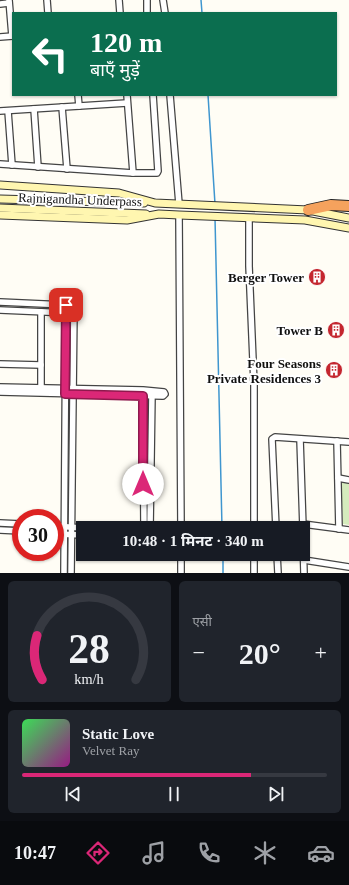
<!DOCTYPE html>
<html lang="hi">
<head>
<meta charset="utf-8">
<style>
  :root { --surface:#171b24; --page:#20242c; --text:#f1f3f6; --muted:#9ea1a6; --line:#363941; --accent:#db2777 }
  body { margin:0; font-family:"Times New Roman","Noto Sans Devanagari",serif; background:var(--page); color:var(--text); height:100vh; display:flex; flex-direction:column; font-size:15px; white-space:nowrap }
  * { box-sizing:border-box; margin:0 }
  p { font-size:13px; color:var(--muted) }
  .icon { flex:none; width:22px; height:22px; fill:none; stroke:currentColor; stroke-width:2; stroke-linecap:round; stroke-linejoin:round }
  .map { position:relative; height:573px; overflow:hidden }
  .side { display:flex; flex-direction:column; gap:8px; padding:8px; background:#0d0f14; flex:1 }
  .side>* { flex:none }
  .top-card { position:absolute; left:12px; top:12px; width:325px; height:84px; border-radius:0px; box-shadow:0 1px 3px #0004; background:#0b6e4f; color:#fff; overflow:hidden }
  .speed { position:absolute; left:12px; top:509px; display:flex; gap:8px; font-size:20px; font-weight:700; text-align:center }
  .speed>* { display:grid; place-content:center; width:52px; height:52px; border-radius:50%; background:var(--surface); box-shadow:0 1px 3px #0004; line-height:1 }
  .speed .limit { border:6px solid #d22; background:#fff; color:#111 }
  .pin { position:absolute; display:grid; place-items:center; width:34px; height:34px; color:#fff; margin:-17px; border-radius:8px; box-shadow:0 2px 6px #0006 }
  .me { position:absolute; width:44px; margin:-22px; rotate:0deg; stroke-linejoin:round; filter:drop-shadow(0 0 3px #0008) }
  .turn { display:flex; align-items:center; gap:14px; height:84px; padding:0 12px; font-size:18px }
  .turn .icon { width:52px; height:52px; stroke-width:2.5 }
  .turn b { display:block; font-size:28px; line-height:34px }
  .big { font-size:30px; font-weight:700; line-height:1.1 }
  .side .widget { flex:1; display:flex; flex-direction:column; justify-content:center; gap:6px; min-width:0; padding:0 14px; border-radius:6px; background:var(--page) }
  .side .dial { align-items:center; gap:0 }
  .dial svg { height:104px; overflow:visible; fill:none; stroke:var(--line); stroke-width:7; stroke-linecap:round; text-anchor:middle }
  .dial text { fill:var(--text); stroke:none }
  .song { display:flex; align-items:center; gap:12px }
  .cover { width:48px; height:48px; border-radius:6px; background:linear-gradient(135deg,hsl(130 70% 55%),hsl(310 70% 35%)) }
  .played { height:4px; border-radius:2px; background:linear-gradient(90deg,var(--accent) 75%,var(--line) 75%) }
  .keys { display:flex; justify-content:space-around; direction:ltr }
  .heat { display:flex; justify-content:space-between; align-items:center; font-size:22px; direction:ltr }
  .side .tiles { flex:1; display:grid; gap:8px; grid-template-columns:1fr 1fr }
  .widget:last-child { grid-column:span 2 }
  .trip { position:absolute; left:76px; top:521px; width:234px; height:40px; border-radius:0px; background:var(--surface); box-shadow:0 1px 3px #0004; font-weight:700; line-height:40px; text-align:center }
  .menu { display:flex; height:64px; justify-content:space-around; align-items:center; background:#090b0e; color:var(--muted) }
  .menu .icon { width:28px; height:28px }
  .menu .active { color:var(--accent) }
  .menu b { font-size:18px; color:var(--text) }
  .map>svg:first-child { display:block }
  .green { fill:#d5ebbd }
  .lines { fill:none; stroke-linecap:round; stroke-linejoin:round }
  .stream { stroke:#3f96cf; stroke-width:1.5 }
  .street-casing { stroke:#444; stroke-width:8 }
  .secondary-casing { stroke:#333; stroke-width:9 }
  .highway-casing { stroke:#222; stroke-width:12 }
  .street { stroke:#fff; stroke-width:5.5 }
  .secondary { stroke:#fff6b0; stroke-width:7 }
  .highway { stroke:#f5a25d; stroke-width:10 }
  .route-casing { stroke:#8e194d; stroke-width:10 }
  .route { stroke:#db2777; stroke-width:7 }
  .labels { text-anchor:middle; stroke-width:4; stroke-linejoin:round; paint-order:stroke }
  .street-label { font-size:13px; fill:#111; stroke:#fff }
  .poi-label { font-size:13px; font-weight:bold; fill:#111; stroke:#fff; text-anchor:end }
</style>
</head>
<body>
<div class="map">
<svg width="349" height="573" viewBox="0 0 349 573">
  <rect width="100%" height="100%" fill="#fffdf5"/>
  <!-- green -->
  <polygon class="green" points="341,482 349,483 349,525 343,524"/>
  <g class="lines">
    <!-- stream -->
    <g class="stream">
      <polyline points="201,0 202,13"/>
      <polyline points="208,95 215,204"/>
      <polyline points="215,218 222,528"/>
      <polyline points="223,554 223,573"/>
    </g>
    <!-- street casing -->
    <g class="street-casing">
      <g id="street">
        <polyline points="9,0 12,36"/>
        <polyline points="47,0 48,13"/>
        <polyline points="119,0 120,13"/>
        <polyline points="147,0 147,13"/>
        <polyline points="163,0 165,13"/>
        <polyline points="0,4 9,3"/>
        <polyline points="0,37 13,36"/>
        <polyline points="78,95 79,106"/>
        <polyline points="127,95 133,173"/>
        <polyline points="170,95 179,204"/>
        <polyline points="62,107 67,169"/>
        <polyline points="34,109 38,167"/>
        <polyline points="0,111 127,103"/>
        <polyline points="8,111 12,165"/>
        <polyline points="0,164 133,173 157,173 158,171 153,95"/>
        <polyline points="179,215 181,528"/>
        <polyline points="249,218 249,266 254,384 254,528"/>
        <polyline points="0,302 66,305 72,306 74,308 71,573"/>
        <polyline points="0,310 69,313"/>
        <polyline points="0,364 41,365"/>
        <polyline points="0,387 143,390 164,392 165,394 163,396 0,392"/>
        <polyline points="41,388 41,312"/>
        <polyline points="143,392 144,528"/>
        <polyline points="300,439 303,528"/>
        <polyline points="337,441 339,529"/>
        <polyline points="338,478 349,480"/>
        <polyline points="0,523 21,524"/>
        <polyline points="303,524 349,530"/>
        <polyline points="55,526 83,528"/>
        <polyline points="150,528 152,393"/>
        <polyline points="276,528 272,439 275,437 349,442"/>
        <polyline points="0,530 21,531"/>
        <polyline points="55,534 83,535"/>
        <polyline points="303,539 304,573"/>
        <polyline points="181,554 181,573"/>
        <polyline points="254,554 254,573"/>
        <polyline points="277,554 278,573"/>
        <polyline points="304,560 349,567"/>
        <polyline points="64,573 66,305"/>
      </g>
    </g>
    <!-- secondary casing -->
    <g class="secondary-casing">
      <g id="secondary">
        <polyline points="0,185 119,193 155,203 308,210 349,218"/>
        <polyline points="0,199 144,203"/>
        <polyline points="0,208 146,214"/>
        <polyline points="0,215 127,220 159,214 179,215 305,220 349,228"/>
      </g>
    </g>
    <!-- highway casing -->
    <g class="highway-casing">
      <polyline id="highway" points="308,210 331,205 349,206"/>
    </g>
    <!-- street -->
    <use href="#street" class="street"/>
    <!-- secondary -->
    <use href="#secondary" class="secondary"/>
    <!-- highway -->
    <use href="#highway" class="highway"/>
  </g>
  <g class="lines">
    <!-- route casing -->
    <g class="route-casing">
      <polyline id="route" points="66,305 65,394 143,396 143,484"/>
    </g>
    <!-- route -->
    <use href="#route" class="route"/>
  </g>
  <!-- icons -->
  <defs>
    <g id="building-disc" transform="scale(0.9)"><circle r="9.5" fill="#c4262e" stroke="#fff"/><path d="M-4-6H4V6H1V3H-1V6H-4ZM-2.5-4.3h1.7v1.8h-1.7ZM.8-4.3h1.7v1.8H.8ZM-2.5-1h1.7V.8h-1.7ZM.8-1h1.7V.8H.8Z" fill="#fff"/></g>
  </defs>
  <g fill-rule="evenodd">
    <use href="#building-disc" x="317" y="277"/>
    <use href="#building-disc" x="336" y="330"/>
    <use href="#building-disc" x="334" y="370"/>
  </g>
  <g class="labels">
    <!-- street labels -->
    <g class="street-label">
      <text transform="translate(80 199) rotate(2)" y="5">Rajnigandha Underpass</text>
    </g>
    <!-- poi labels -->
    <g class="poi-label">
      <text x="304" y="282">Berger Tower</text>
      <text x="323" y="335">Tower B</text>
      <text x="321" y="368">Four Seasons<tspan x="321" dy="15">Private Residences 3</tspan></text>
    </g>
  </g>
</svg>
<div class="speed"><div class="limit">30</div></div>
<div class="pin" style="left:66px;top:305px;background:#d93025"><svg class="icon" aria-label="arrive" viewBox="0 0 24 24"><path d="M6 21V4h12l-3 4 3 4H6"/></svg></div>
<svg class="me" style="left:143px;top:484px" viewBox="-20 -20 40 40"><circle r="19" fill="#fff"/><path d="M0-13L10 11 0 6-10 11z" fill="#db2777"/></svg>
<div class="trip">10:48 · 1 मिनट · 340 m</div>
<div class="top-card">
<div class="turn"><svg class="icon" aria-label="left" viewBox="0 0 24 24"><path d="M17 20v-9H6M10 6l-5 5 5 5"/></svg><div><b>120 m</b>बाएँ मुड़ें</div></div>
</div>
</div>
<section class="side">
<div class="tiles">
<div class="widget dial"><svg viewBox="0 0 100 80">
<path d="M14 69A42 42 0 1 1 86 69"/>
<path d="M14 69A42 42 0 0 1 10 35" stroke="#db2777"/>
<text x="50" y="56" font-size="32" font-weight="700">28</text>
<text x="50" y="72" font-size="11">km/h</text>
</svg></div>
<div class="widget"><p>एसी</p>
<div class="heat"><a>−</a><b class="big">20°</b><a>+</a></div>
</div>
<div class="widget">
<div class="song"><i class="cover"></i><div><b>Static Love</b><p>Velvet Ray</p></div></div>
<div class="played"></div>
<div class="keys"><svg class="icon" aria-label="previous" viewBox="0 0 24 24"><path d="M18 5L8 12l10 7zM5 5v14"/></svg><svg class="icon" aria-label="pause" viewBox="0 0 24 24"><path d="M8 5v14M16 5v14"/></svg><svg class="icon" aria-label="next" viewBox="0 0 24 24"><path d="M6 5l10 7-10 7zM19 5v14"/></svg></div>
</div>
</div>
</section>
<nav class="menu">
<b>10:47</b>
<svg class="icon active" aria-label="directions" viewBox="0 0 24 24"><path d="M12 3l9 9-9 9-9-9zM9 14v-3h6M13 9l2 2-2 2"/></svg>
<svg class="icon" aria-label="music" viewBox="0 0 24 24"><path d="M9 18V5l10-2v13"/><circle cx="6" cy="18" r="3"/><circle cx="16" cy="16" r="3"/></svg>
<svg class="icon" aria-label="phone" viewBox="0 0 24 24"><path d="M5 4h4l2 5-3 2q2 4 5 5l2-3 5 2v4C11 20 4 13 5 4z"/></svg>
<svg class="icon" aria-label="climate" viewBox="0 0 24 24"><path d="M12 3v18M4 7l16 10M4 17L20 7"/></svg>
<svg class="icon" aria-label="car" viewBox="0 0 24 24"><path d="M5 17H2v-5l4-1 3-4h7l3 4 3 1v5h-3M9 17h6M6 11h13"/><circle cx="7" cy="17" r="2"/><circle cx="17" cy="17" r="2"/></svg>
</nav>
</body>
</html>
